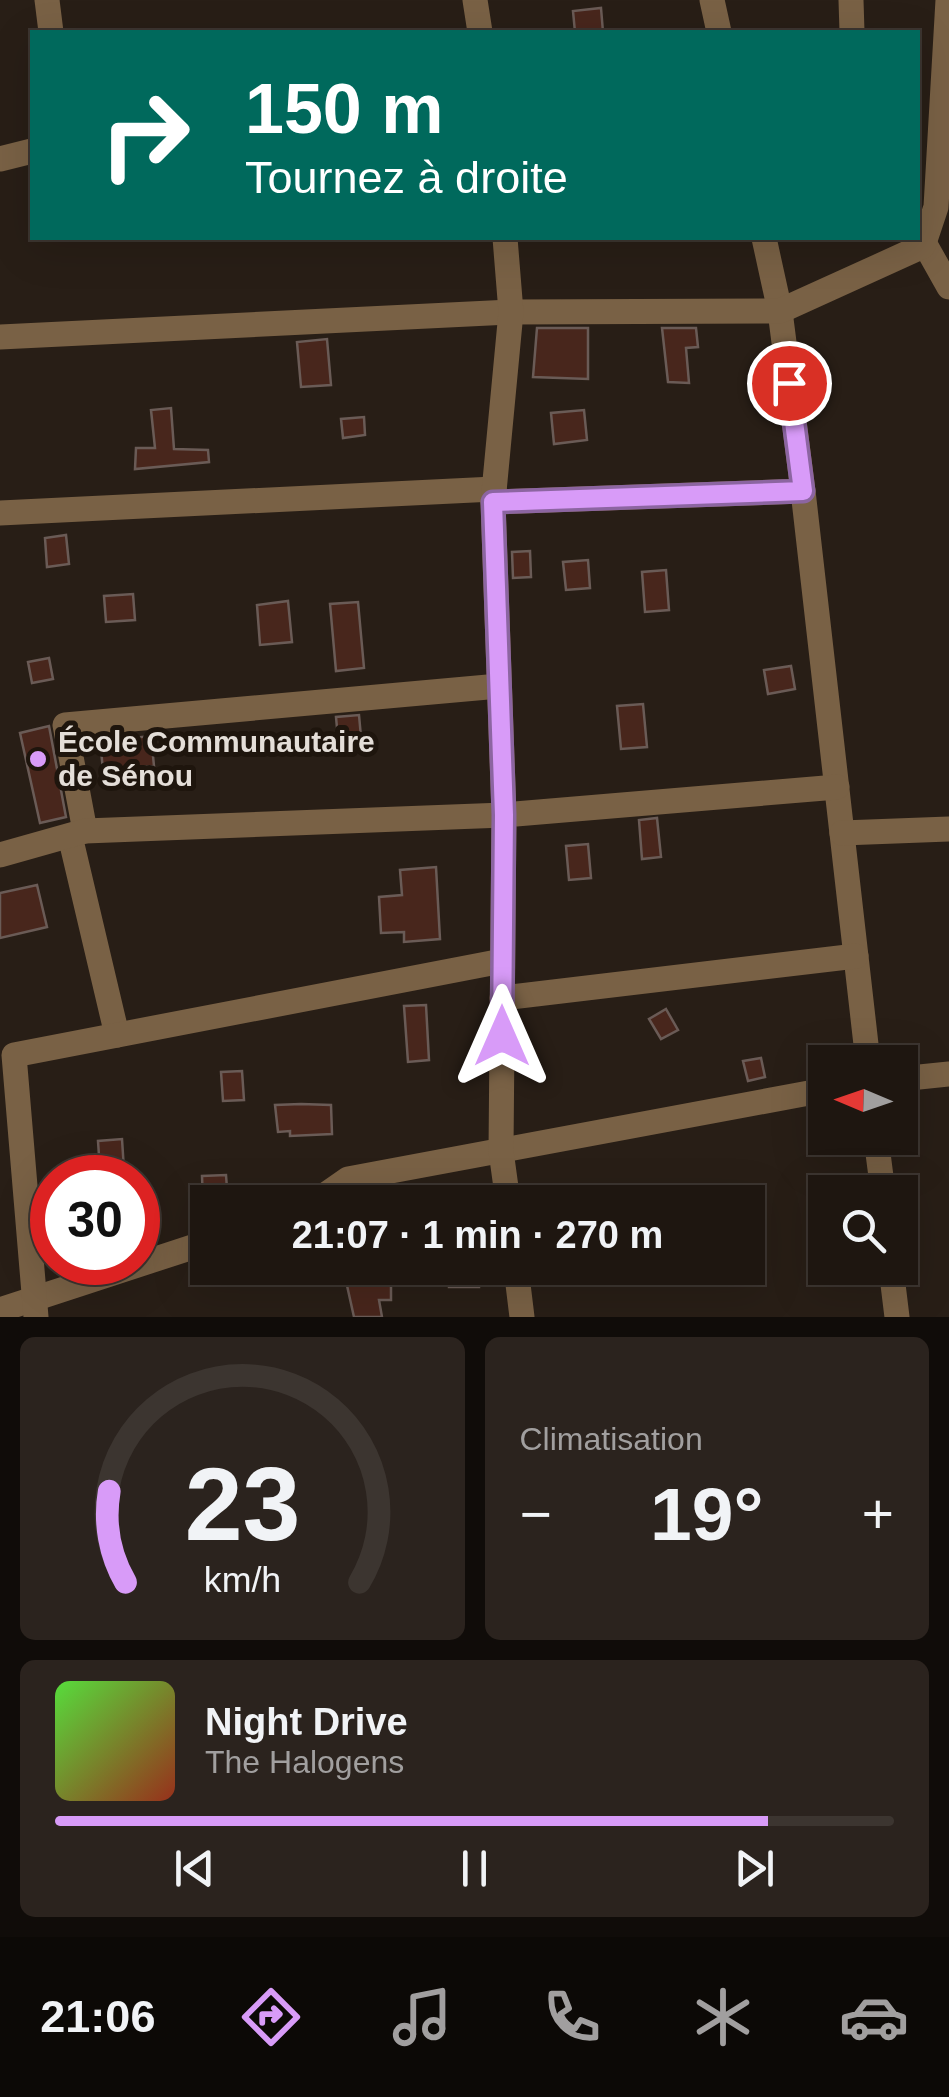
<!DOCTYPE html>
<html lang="fr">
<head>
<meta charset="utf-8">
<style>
  :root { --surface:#1e1610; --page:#2b231e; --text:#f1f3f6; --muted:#a19f9f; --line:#3c3530; --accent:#d89bf8 }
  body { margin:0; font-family:Arial,sans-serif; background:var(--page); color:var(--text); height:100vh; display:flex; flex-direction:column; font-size:38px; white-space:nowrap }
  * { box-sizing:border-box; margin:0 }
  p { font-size:32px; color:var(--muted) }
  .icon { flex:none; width:55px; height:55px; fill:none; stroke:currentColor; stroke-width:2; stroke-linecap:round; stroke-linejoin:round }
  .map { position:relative; height:1317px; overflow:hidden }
  .side { display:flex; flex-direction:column; gap:20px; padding:20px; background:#100c09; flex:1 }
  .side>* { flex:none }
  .top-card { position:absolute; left:30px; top:30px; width:890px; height:210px; border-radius:0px; box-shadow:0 10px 40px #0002,0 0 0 2px var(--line); background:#00695c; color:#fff; overflow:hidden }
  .needle { width:65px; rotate:272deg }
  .tools { position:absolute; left:808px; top:1045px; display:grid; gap:20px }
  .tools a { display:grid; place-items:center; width:110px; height:110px; border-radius:0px; background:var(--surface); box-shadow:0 10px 40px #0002,0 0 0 2px var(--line); font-size:50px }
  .speed { position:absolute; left:30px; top:1155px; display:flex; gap:20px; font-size:50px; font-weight:700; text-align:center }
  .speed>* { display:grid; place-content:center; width:130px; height:130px; border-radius:50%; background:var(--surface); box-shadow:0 10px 40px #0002,0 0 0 2px var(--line); line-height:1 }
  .speed .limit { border:15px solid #d22; background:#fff; color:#111 }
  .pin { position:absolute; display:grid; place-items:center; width:85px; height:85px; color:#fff; margin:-42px; border:5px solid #fff; border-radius:50%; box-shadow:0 2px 10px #0007 }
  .me { position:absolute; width:110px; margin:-55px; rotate:0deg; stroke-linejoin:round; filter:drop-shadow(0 0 8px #0008) }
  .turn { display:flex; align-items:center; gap:35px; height:210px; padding:0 50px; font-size:45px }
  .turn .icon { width:130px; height:130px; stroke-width:2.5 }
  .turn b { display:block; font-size:70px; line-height:85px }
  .big { font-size:75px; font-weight:600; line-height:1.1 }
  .side .card { flex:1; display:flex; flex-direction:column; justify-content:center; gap:15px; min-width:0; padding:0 35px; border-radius:15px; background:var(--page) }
  .side .dial { align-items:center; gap:0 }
  .dial svg { height:260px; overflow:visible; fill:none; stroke:var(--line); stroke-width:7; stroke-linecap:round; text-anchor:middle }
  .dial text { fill:var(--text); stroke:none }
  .song { display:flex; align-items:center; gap:30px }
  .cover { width:120px; height:120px; border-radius:15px; background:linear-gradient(135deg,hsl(110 70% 55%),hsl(10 70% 35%)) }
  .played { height:10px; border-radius:5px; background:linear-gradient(90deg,var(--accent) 85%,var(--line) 85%) }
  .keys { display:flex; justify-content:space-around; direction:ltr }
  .heat { display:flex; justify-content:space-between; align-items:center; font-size:55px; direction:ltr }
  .side .tiles { flex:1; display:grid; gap:20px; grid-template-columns:1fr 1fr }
  .card:last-child { grid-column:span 2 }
  .trip { position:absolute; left:190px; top:1185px; width:575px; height:100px; border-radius:0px; background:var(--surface); box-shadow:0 10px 40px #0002,0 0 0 2px var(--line); font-weight:600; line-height:100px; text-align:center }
  .tabs { display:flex; height:160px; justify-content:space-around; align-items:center; background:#0c0906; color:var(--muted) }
  .tabs .icon { width:70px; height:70px }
  .tabs .current { color:var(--accent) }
  .tabs b { font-size:45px; color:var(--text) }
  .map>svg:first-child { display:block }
  .building { fill:#48261c; stroke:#6a5b56; stroke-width:2.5 }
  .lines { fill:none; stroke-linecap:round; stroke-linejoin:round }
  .minor { stroke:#796145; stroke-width:25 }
  .route-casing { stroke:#8c65a1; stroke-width:25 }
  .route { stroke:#d89bf8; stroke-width:18 }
  .poi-dot { fill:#d89bf8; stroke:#1e150d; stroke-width:4 }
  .labels { text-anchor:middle; stroke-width:10; stroke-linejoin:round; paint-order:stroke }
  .poi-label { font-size:30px; font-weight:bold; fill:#e4ded8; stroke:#1e150d; text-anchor:start }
</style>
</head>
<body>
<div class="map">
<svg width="949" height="1317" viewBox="0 0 949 1317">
  <rect width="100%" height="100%" fill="#281e16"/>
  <!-- building -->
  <g class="building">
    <polygon points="601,8 603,32 575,32 573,11"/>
    <polygon points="537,328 588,328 588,379 533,377"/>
    <polygon points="662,328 696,328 698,347 686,348 689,383 668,382"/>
    <polygon points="327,339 331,385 301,387 297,342"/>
    <polygon points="171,408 174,449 208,450 209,462 135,469 136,448 155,448 151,410"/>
    <polygon points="584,410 587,440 554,444 551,413"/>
    <polygon points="364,417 365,435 343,438 341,419"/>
    <polygon points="66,535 69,564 47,567 45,538"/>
    <polygon points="530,551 531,577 513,578 512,552"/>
    <polygon points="588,560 590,588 566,590 563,562"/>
    <polygon points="666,570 669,610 645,612 642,572"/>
    <polygon points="133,594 135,620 106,622 104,596"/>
    <polygon points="288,601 292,642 260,645 257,605"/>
    <polygon points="358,602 364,668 336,671 330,604"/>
    <polygon points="49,658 53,679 32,683 28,662"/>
    <polygon points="791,666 795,689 768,694 764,670"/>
    <polygon points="643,704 647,747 621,749 617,706"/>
    <polygon points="359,715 362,748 339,750 336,717"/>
    <polygon points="49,726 66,817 40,823 20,733"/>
    <polygon points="151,736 154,766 103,770 100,741"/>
    <polygon points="657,818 661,857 642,859 639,820"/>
    <polygon points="588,844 591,878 569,880 566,846"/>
    <polygon points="436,867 440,939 404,942 404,932 381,933 379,897 402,895 400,870"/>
    <polygon points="37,885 47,927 0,938 0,893"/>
    <polygon points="426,1005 429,1060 408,1062 404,1006"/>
    <polygon points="666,1009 678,1030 661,1039 649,1019"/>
    <polygon points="761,1058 765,1077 748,1081 743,1061"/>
    <polygon points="242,1071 244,1100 223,1101 221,1072"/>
    <polygon points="301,1104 331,1105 332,1134 290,1136 290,1131 278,1132 275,1105"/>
    <polygon points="122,1139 124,1170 100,1171 98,1141"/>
    <polygon points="226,1175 228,1202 203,1202 202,1176"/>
    <rect x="449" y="1268" width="30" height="19"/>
    <polygon points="344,1272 391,1272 391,1300 379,1300 382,1317 354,1317"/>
  </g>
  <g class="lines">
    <!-- minor -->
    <g class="minor">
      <polyline points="47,0 51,32"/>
      <polyline points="475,0 480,32"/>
      <polyline points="712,0 719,32"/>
      <polyline points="851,0 852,32"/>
      <polyline points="0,159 32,151"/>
      <polyline points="918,232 949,287"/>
      <polyline points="764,238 780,311 803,491 868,1062"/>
      <polyline points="0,337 511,312 780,311 923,246 936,207 948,0"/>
      <polyline points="493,502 803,491"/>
      <polyline points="0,513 494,489"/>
      <polyline points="85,831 65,725 499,686"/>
      <polyline points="842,833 949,829"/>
      <polyline points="70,836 117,1035"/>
      <polyline points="0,855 85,831 504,815 493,502 511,312 505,238"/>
      <polyline points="502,998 856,956"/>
      <polyline points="900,1079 949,1074"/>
      <polyline points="876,1138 883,1192"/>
      <polyline points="315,1202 348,1179 825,1090"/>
      <polyline points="508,1202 501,1151 504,815 837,787"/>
      <polyline points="516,1268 522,1317"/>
      <polyline points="891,1268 897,1317"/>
      <polyline points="0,1310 208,1242"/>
      <polyline points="36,1317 14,1055 502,961"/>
    </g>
  </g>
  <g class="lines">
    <!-- route casing -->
    <g class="route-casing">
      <polyline id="route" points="502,1036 504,815 493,502 803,491 789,383"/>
    </g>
    <!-- route -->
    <use href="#route" class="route"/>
  </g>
  <!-- markers -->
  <circle class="poi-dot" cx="38" cy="759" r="10"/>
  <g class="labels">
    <!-- poi labels -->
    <g class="poi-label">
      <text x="58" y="752">École Communautaire<tspan x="58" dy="34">de Sénou</tspan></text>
    </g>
  </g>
</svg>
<div class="tools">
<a><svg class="needle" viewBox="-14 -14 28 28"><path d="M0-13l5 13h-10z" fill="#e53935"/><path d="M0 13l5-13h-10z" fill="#a19f9f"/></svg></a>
<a><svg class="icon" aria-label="search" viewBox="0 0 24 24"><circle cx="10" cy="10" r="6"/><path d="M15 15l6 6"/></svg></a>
</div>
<div class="speed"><div class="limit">30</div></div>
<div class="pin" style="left:789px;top:383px;background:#d93025"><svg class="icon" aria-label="arrive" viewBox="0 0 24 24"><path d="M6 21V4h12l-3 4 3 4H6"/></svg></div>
<svg class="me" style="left:502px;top:1036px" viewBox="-20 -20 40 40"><path d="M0-17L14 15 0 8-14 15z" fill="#d89bf8" stroke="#fff" stroke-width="4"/></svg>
<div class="trip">21:07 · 1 min · 270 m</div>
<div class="top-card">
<div class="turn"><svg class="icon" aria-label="right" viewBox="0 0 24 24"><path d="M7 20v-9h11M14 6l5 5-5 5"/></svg><div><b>150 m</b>Tournez à droite</div></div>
</div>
</div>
<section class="side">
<div class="tiles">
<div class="card dial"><svg viewBox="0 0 100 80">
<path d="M14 69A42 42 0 1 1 86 69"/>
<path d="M14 69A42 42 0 0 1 9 41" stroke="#d89bf8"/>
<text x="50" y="56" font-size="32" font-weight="700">23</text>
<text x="50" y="72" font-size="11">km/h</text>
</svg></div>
<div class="card"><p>Climatisation</p>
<div class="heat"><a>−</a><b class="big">19°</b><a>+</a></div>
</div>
<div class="card">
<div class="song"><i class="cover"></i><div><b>Night Drive</b><p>The Halogens</p></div></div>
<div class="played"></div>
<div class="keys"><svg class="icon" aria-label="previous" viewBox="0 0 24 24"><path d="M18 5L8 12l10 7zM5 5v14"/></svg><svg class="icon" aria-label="pause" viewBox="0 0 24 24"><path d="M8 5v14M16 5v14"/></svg><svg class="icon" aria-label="next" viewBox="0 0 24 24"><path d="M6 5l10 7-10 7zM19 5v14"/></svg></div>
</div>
</div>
</section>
<nav class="tabs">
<b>21:06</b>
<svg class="icon current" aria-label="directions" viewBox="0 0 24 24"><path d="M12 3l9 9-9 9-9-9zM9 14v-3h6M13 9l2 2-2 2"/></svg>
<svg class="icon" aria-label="music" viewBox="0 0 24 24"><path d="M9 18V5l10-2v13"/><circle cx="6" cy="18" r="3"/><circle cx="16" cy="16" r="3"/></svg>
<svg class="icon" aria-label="phone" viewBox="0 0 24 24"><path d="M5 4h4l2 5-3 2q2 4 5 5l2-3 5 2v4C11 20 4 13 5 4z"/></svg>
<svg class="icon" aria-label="climate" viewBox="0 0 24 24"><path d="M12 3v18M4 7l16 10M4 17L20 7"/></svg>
<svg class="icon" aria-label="car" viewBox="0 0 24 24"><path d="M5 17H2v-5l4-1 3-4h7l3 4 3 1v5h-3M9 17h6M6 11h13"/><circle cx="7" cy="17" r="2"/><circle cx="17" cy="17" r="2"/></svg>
</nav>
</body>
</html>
